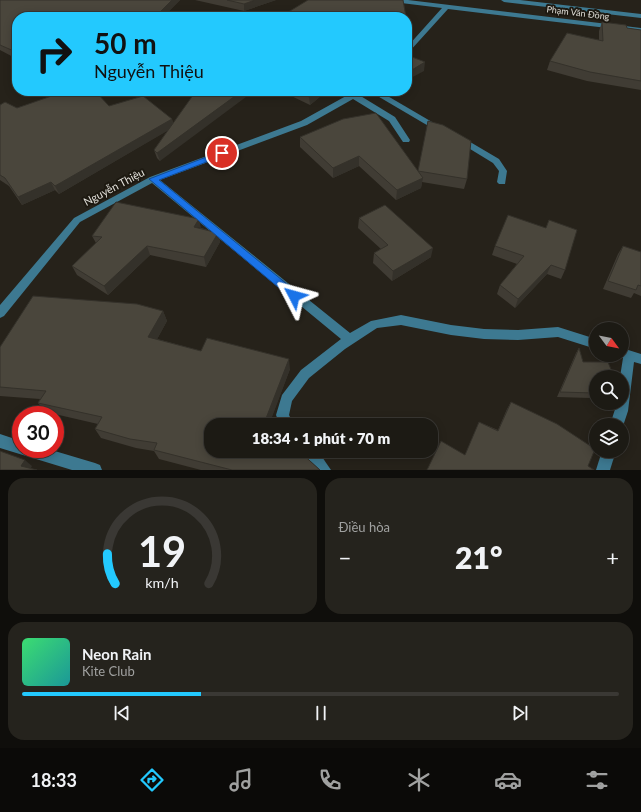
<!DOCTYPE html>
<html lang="vi">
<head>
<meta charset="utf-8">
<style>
  :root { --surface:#1c1a14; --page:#25231d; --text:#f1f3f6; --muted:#a0a1a0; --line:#3a3834; --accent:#23c9fe }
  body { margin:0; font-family:Lato,sans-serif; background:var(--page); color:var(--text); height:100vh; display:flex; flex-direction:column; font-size:15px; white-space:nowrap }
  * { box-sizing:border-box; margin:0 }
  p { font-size:13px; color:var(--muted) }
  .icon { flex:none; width:22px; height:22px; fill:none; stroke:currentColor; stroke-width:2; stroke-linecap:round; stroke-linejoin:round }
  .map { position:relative; height:470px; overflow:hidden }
  .details { display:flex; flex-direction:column; gap:8px; padding:8px; background:#0f0e0b; flex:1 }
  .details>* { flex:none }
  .banner { position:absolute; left:12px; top:12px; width:400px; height:84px; border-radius:16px; box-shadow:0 2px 10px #0003,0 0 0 1px var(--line); background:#23c9fe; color:#111; overflow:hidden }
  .needle { width:26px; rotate:122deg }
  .buttons { position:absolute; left:589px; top:322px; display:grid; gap:8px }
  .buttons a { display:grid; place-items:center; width:40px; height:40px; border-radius:50%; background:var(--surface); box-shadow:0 2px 10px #0003,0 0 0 1px var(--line); font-size:20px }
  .speed { position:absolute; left:12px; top:406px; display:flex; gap:8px; font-size:20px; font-weight:700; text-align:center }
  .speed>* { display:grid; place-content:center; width:52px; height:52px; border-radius:50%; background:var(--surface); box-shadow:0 2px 10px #0003,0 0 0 1px var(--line); line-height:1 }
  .speed .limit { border:6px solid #d22; background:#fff; color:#111 }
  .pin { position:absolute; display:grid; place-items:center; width:34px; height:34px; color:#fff; margin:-17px; border:2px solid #fff; border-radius:50%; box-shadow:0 1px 4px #0007 }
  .me { position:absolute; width:44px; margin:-22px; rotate:309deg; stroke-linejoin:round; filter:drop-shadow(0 0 3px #0008) }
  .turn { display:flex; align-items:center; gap:14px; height:84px; padding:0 16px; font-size:18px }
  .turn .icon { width:52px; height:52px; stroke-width:2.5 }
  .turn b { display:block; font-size:28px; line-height:34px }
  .big { font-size:30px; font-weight:800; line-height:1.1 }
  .details .tile { flex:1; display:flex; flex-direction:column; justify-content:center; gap:6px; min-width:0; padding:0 14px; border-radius:16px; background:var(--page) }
  .details .dial { align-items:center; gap:0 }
  .dial svg { height:104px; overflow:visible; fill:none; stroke:var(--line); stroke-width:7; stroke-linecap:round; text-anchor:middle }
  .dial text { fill:var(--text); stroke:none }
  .song { display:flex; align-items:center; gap:12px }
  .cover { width:48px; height:48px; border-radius:6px; background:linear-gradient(135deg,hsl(140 70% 55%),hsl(180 70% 35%)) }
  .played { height:4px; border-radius:2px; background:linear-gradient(90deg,var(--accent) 30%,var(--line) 30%) }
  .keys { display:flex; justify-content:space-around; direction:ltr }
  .heat { display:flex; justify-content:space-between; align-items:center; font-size:22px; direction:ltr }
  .details .tiles { flex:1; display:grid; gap:8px; grid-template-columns:1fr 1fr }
  .tile:last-child { grid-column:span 2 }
  .trip { position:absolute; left:204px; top:418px; width:234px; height:40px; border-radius:16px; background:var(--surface); box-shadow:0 2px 10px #0003,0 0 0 1px var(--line); font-weight:800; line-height:40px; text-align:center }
  .menu { display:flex; height:64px; justify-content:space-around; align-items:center; background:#0b0a08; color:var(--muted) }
  .menu .icon { width:28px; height:28px }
  .menu .on { color:var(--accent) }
  .menu b { font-size:18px; color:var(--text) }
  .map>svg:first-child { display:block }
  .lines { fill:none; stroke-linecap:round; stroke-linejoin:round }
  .minor { fill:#3d7991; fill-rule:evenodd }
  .wall { fill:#403c34 }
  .shaded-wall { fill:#34312a }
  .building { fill:#4a463c; stroke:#34312a }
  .route { fill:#1a73e8; stroke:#114b97 }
  .labels { text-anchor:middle; stroke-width:4; stroke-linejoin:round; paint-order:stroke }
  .far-street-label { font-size:9px; fill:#e1dfd9; stroke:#1d1911 }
  .street-label { font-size:11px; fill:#e1dfd9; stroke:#1d1911 }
</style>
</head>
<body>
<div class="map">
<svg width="641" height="470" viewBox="0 0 641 470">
  <rect width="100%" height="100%" fill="#26221a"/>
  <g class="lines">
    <!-- minor -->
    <g class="minor">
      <polygon points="390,0 408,0 641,28 641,32 448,9 409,52 407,53 407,47 442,8 393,2"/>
      <polygon points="501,0 520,0 641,14 641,18 504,2"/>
      <polygon points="355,91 365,91 359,95 395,117 410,140 409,142 403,142 389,121 353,99 307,125 160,180 350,333 371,321 401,315 451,325 484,329 518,330 558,327 596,339 596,349 558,337 518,340 484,339 451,335 401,325 377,328 345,349 309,378 292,401 289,415 294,425 280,425 276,415 282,395 301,370 341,339 152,183 80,222 4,316 0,318 0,305 74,218 150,177 301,121"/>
      <polygon points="369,91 379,91 444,129 443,131 437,131"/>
      <polygon points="460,136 499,159 507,171 505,184 499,184 497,182 499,171 493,163 457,141 457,137"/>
      <polygon points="622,348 641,354 641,364 634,362 628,411 622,429 622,425 610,425 617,403 622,403 622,377 620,377 623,358 617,355 622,355"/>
      <polygon points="0,434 21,441 21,449 48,449 95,463 100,465 102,470 72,470 0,448"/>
      <polygon points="302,451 318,451 331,470 315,470"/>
      <polygon points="602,451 616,451 610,470 596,470"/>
    </g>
  </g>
  <!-- wall -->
  <g class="wall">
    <polygon points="0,0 180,0 163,17 17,17 17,59 0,50"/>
    <polygon points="195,0 276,0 244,11"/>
    <polygon points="602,22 627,28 641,30 641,90 587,81 547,70 550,61 599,40 599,31"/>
    <polygon points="59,91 95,91 109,106 172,119 173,123 160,161 157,158 154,150 168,130 59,194 55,190 22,205 9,186 0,180 0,105 17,108 61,93"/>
    <polygon points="281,91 327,91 310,105"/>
    <polygon points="428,121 467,179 464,189 422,182 421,188 396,200 359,166 333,178 300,147 300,137 418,172"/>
    <polygon points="359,218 431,257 392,281 373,263 374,253 381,249 358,228"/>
    <polygon points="549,220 565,270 561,279 547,274 515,308 497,294 500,285 517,264 492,255 495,246 546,228"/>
    <polygon points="201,228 218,233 220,242 206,267 150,255 108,295 77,275 72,266 96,243 92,236"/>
    <polygon points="623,246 641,252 641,296 634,293 631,298 603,289 618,254"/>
    <polygon points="163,311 167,321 157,339 201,351 290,369 269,424 320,470 201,470 159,459 154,451 136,448 101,438 95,429 98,424 46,412 38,403 40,399 0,396 0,347"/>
    <polygon points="579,348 583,362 596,377 596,394 593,394 590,398 557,397 576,353"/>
    <polygon points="511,402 588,466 465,455 479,422 498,430 507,409"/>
  </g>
  <!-- shaded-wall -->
  <g class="shaded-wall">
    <polygon points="172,0 180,0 163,17 155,17"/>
    <polygon points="255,0 276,0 244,11 244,4"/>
    <polygon points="425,62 424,71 407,80 407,73"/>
    <polygon points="242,91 254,91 160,161 157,153"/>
    <polygon points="317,91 327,91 310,105 309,97"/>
    <polygon points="172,119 174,127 59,194 55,186"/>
    <polygon points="359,156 359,166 333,178 333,168"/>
    <polygon points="423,178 421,188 396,200 397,190"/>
    <polygon points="51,182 55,190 22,205 18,197"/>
    <polygon points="199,219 201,228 194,227"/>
    <polygon points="218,233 220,242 206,267 204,257"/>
    <polygon points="147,246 150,255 108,295 104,286"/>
    <polygon points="433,248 431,257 392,281 393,271"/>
    <polygon points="551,265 547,274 515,308 518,299"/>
    <polygon points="163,311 167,321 153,347 148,337"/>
    <polygon points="289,359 290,369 269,425 265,421"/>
    <polygon points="25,460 32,466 30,470 21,466"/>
  </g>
  <!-- building -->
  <g class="building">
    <polygon points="0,0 172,0 155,17 17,17 17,52 16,52 0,45"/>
    <polygon points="227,0 255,0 244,4"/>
    <polygon points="308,0 403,0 406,17 280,17"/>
    <polygon points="602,22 626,25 627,28 641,30 641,81 590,72 550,61 567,33 603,41"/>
    <polygon points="407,55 425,62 407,73"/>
    <polygon points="62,91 95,91 109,106 143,96 172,119 55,186 51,182 18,197 5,178 0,175 0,105 5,102 17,108 63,92"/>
    <polygon points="196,91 242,91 157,153 154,150"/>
    <polygon points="298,91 317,91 309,97"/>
    <polygon points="376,113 423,178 397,190 359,156 333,168 300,137 343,119"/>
    <polygon points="428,121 443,125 471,141 467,179 418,171"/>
    <polygon points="116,202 199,219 194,227 218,233 204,257 147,246 104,286 72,266 102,237 92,236"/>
    <polygon points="385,205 433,248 393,271 374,253 388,245 359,218"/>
    <polygon points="508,215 546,228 549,220 577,230 565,270 551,265 518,299 500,285 524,256 495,246"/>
    <polygon points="623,246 641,252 641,286 638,285 636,290 608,281"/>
    <polygon points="33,296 137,304 163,311 148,337 201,351 207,338 289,359 265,421 270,425 211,425 211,451 299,451 320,470 232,470 154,450 157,443 130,439 95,429 102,417 38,403 46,391 0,387 0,347"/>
    <polygon points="579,348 583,362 608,362 614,377 596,377 596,390 592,390 594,393 560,392"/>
    <polygon points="511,402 557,424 595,449 588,466 594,470 427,470 441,441 465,455 479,422 498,431"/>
    <polygon points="0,451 25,460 21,466 37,470 0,470"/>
  </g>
  <!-- route -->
  <polygon class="route" points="222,151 225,152 225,155 159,180 298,293 299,296 298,298 291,298 149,179"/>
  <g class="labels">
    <!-- far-street labels -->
    <g class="far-street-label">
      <text transform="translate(578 13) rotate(7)" y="3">Phạm Văn Đồng</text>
    </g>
    <!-- street labels -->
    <g class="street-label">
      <text transform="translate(114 187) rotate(-28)" y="4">Nguyễn Thiệu</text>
    </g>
  </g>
</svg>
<div class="buttons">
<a><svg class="needle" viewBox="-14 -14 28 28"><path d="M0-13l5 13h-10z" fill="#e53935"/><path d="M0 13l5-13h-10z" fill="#a0a1a0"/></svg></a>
<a><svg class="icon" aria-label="search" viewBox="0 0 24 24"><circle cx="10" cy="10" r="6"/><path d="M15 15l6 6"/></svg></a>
<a><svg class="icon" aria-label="layers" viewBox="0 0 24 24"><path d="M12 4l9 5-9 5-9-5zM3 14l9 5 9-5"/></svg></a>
</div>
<div class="speed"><div class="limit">30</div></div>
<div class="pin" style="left:222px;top:153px;background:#d93025"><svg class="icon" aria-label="arrive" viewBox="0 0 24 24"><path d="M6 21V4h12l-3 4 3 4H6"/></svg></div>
<svg class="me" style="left:294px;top:296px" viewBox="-20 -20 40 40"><path d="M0-17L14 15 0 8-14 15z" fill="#1a73e8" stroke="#fff" stroke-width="4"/></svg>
<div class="trip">18:34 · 1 phút · 70 m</div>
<div class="banner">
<div class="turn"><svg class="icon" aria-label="right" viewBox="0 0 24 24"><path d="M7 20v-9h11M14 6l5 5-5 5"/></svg><div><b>50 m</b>Nguyễn Thiệu</div></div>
</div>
</div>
<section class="details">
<div class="tiles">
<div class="tile dial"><svg viewBox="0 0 100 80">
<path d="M14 69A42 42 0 1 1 86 69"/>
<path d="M14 69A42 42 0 0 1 8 46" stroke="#23c9fe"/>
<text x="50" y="56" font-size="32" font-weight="700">19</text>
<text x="50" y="72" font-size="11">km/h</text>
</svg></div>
<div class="tile"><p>Điều hòa</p>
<div class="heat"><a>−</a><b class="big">21°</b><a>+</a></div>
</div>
<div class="tile">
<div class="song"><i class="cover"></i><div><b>Neon Rain</b><p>Kite Club</p></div></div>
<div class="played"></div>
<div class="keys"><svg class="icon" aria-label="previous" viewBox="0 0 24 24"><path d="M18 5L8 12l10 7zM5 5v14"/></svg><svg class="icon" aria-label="pause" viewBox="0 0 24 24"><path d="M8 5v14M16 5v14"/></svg><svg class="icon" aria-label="next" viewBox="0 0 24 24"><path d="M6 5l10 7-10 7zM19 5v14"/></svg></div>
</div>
</div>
</section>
<nav class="menu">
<b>18:33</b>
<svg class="icon on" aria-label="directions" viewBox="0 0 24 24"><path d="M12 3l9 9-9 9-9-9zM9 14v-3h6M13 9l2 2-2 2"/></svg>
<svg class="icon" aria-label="music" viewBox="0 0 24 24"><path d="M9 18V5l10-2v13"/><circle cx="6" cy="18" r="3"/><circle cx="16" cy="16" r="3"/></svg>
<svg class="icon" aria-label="phone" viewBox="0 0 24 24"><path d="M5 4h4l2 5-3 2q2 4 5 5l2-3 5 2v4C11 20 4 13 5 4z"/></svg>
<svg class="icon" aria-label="climate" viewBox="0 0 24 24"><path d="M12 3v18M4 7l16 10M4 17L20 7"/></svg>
<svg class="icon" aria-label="car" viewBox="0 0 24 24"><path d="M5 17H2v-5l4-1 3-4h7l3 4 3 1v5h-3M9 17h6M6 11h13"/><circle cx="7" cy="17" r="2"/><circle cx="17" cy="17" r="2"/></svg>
<svg class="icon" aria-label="filters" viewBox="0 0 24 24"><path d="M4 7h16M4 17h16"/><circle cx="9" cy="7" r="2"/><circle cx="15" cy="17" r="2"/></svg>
</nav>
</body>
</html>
